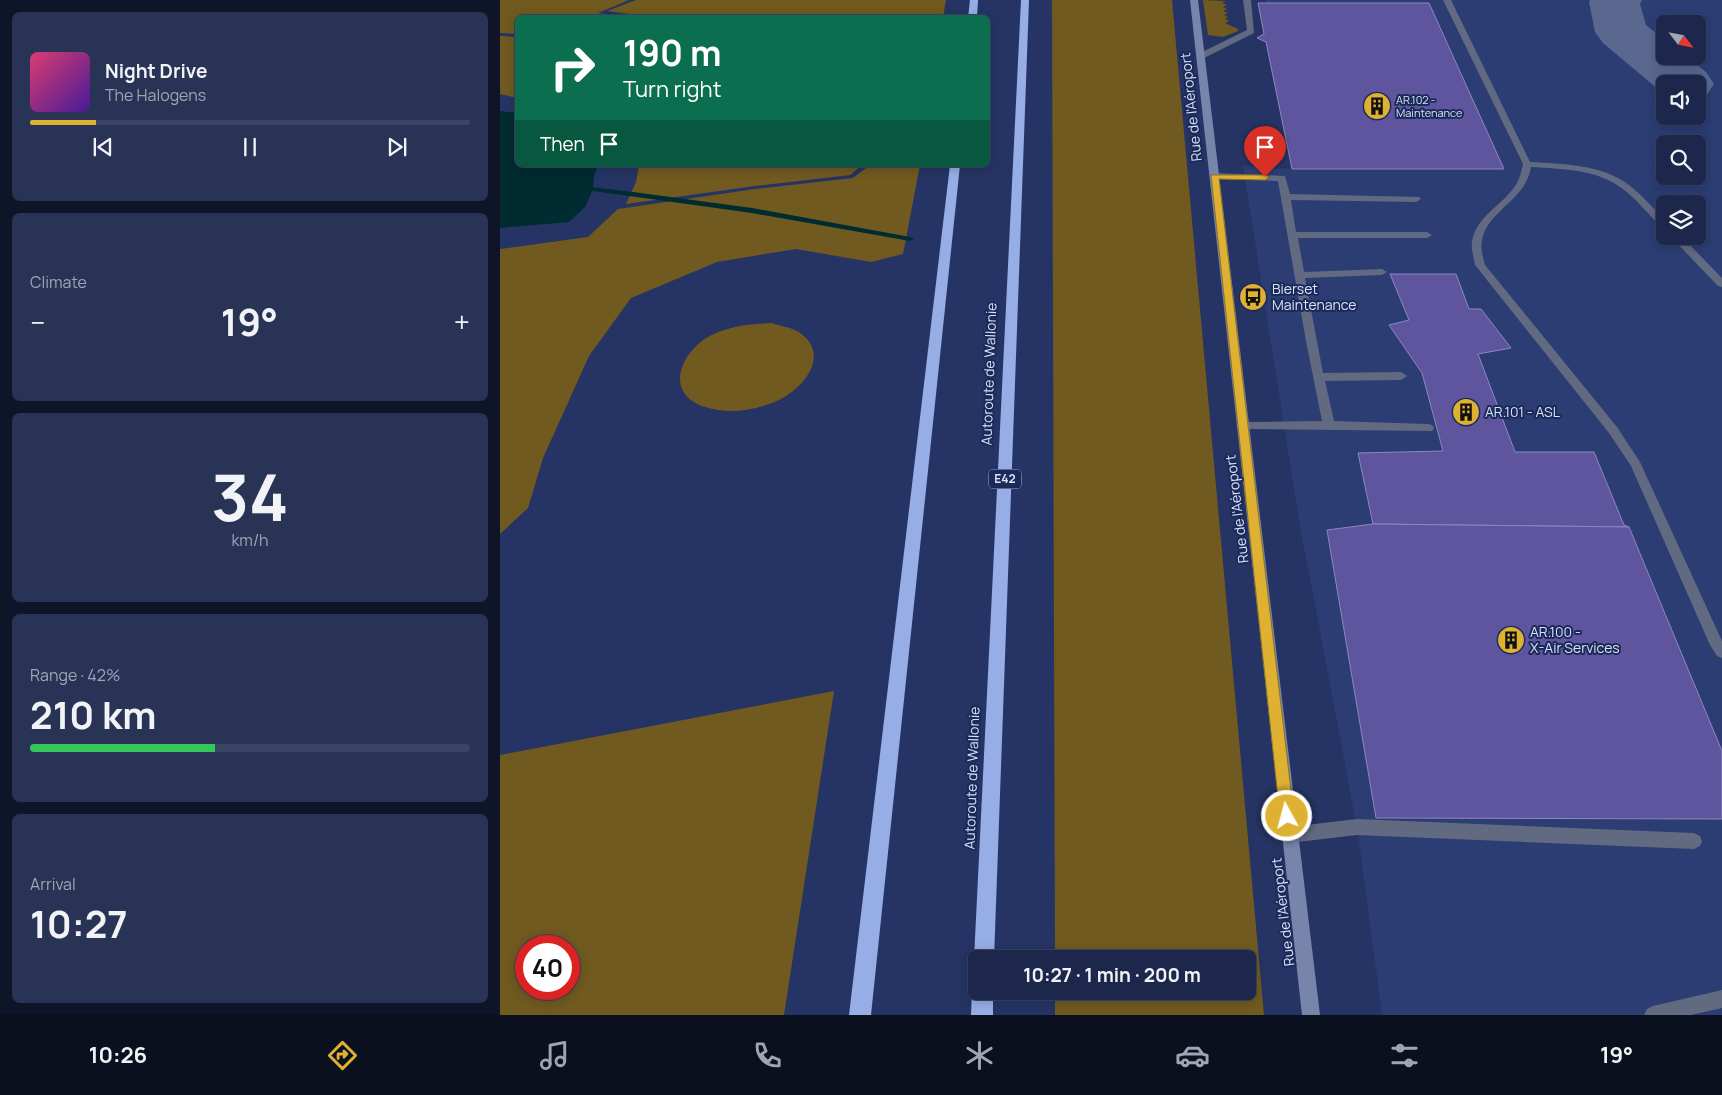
<!DOCTYPE html>
<html lang="en">
<head>
<meta charset="utf-8">
<style>
  :root { --surface:#1c274b; --page:#293355; --text:#f1f3f6; --muted:#a0a5b5; --line:#3a4463; --accent:#deb133 }
  body { margin:0; font-family:Manrope,sans-serif; background:var(--page); color:var(--text); height:100vh; display:flex; flex-direction:column; font-size:19px; white-space:nowrap }
  * { box-sizing:border-box; margin:0 }
  p { font-size:16px; color:var(--muted) }
  .icon { flex:none; width:28px; height:28px; fill:none; stroke:currentColor; stroke-width:2; stroke-linecap:round; stroke-linejoin:round }
  .map { position:relative; flex:1; overflow:hidden }
  .side { display:flex; flex-direction:column; gap:12px; padding:12px; background:#0f1529; width:500px }
  .side>* { flex:none }
  .banner { position:absolute; left:15px; top:15px; width:475px; height:152px; border-radius:8px; box-shadow:0 2px 12px #0003,0 0 0 1px var(--line); background:#0b6e4f; color:#fff; overflow:hidden }
  .needle { width:32px; rotate:122deg }
  .controls { position:absolute; left:1156px; top:15px; display:grid; gap:10px }
  .controls a { display:grid; place-items:center; width:50px; height:50px; border-radius:8px; background:var(--surface); box-shadow:0 2px 12px #0003,0 0 0 1px var(--line); font-size:25px }
  .speed { position:absolute; left:15px; top:935px; display:flex; gap:10px; font-size:25px; font-weight:700; text-align:center }
  .speed>* { display:grid; place-content:center; width:65px; height:65px; border-radius:50%; background:var(--surface); box-shadow:0 2px 12px #0003,0 0 0 1px var(--line); line-height:1 }
  .speed .limit { border:8px solid #d22; background:#fff; color:#111 }
  .pin { position:absolute; display:grid; place-items:center; width:42px; height:42px; color:#fff; margin:-51px -21px; border-radius:50% 50% 50% 0; rotate:-45deg; box-shadow:0 0 5px #0007 }
  .pin .icon { rotate:45deg }
  .me { position:absolute; width:55px; margin:-28px; rotate:353deg; stroke-linejoin:round; filter:drop-shadow(0 0 4px #0008) }
  .turn { display:flex; align-items:center; gap:18px; height:105px; padding:0 25px; font-size:22px }
  .turn .icon { width:65px; height:65px; stroke-width:2.5 }
  .turn b { display:block; font-size:35px; line-height:42px }
  .then { display:flex; align-items:center; height:48px; padding:0 25px; background:#0003; gap:10px; font-size:19px }
  .big { font-size:38px; font-weight:700; line-height:1.1 }
  .side .card { flex:1; display:flex; flex-direction:column; justify-content:center; gap:8px; min-width:0; padding:0 18px; border-radius:8px; background:var(--page) }
  .side .dial { align-items:center; gap:0 }
  .dial b { font-size:65px; line-height:1 }
  .song { display:flex; align-items:center; gap:15px }
  .cover { width:60px; height:60px; border-radius:8px; background:linear-gradient(135deg,hsl(340 70% 55%),hsl(260 70% 35%)) }
  .played { height:5px; border-radius:2px; background:linear-gradient(90deg,var(--accent) 15%,var(--line) 15%) }
  .keys { display:flex; justify-content:space-around; direction:ltr }
  .heat { display:flex; justify-content:space-between; align-items:center; font-size:28px; direction:ltr }
  .charge { height:8px; border-radius:4px; background:linear-gradient(90deg,#34c759 42%,var(--line) 0) }
  .trip { position:absolute; left:468px; top:950px; width:288px; height:50px; border-radius:8px; background:var(--surface); box-shadow:0 2px 12px #0003,0 0 0 1px var(--line); font-weight:700; line-height:50px; text-align:center }
  .tabs { display:flex; height:80px; justify-content:space-around; align-items:center; background:#0b101e; color:var(--muted) }
  .tabs .icon { width:35px; height:35px }
  .tabs .current { color:var(--accent) }
  .tabs b { font-size:22px; color:var(--text) }
  main { display:flex; flex:1; min-height:0 }
  .map>svg:first-child { display:block }
  .built { fill:#2b3d73; fill-rule:evenodd }
  .green { fill:#705a20; fill-rule:evenodd }
  .water { fill:#002b31 }
  .lines { fill:none; stroke-linecap:round; stroke-linejoin:round }
  .stream { fill:#002b31; fill-rule:evenodd }
  .taxiway { fill:#5a6890; fill-rule:evenodd }
  .building { fill:#5f559f; stroke:#8c87c1 }
  .lane { fill:#616a81; fill-rule:evenodd }
  .secondary { fill:#7785aa; fill-rule:evenodd }
  .highway { fill:#97ade6; fill-rule:evenodd }
  .route { fill:#deb133; stroke:#907321 }
  .labels { text-anchor:middle; stroke-width:4; stroke-linejoin:round; paint-order:stroke }
  .far-poi-label { font-size:11px; fill:#d8e2fa; stroke:#1b2a58; text-anchor:start }
  .shield { fill:#1b2a58; stroke:#9fabc9; stroke-width:1 }
  .shield-label { font-size:12px; font-weight:bold; fill:#d8e2fa }
  .street-label { font-size:14px; fill:#d8e2fa; stroke:#1b2a58 }
  .poi-label { font-size:14px; fill:#d8e2fa; stroke:#1b2a58; text-anchor:start }
</style>
</head>
<body>
<main>
<section class="side">
<div class="card">
<div class="song"><i class="cover"></i><div><b>Night Drive</b><p>The Halogens</p></div></div>
<div class="played"></div>
<div class="keys"><svg class="icon" aria-label="previous" viewBox="0 0 24 24"><path d="M18 5L8 12l10 7zM5 5v14"/></svg><svg class="icon" aria-label="pause" viewBox="0 0 24 24"><path d="M8 5v14M16 5v14"/></svg><svg class="icon" aria-label="next" viewBox="0 0 24 24"><path d="M6 5l10 7-10 7zM19 5v14"/></svg></div>
</div>
<div class="card"><p>Climate</p>
<div class="heat"><a>−</a><b class="big">19°</b><a>+</a></div>
</div>
<div class="card dial"><b>34</b><p>km/h</p></div>
<div class="card"><p>Range · 42%</p><b class="big">210 km</b><div class="charge"></div></div>
<div class="card"><p>Arrival</p><b class="big">10:27</b></div>
</section>
<div class="map">
<svg width="1222" height="1015" viewBox="0 0 1222 1015">
  <rect width="100%" height="100%" fill="#253464"/>
  <!-- built -->
  <path class="built" d="M 766,0 L 1222,0 L 1222,1015 L 882,1015 L 857,827 L 800,526 L 743,166 L 792,169 L 766,42 L 757,38 L 764,34 L 758,3 L 766,3 ZM 1165,24 L 1198,24 L 1198,56 L 1165,56 ZM 1165,84 L 1198,84 L 1198,116 L 1165,116 ZM 1165,144 L 1198,144 L 1198,176 L 1165,176 ZM 1165,204 L 1198,204 L 1198,236 L 1165,236 Z"/>
  <!-- green -->
  <g class="green">
    <polygon points="0,0 129,0 98,13 136,17 18,18 17,34 0,33"/>
    <polygon points="136,0 446,0 443,18 158,18 107,11"/>
    <polygon points="552,0 672,0 764,1015 555,1015 555,991 746,991 746,959 555,959"/>
    <polygon points="703,0 726,1 722,3 727,5 723,7 727,9 723,11 728,13 724,15 728,17 725,19 729,21 725,23 738,29 738,31 723,37 708,35"/>
    <polygon points="0,36 17,37 17,98 0,94"/>
    <polygon points="139,165 362,165 350,175 255,186 126,204 136,182"/>
    <polygon points="370,165 420,165 403,254 371,262 296,249 217,262 131,298 89,356 43,458 28,508 0,534 0,249 88,237 118,209 255,189 353,178"/>
    <path d="M 272,323 C 279,326 290,327 297,331 C 335,354 301,393 272,403 C 250,411 227,414 205,407 C 165,394 179,356 206,338 C 226,326 249,324 272,323 Z"/>
    <path d="M 334,691 L 284,1015 L 0,1015 L 0,755 ZM 26,946 L 69,946 L 69,989 L 26,989 Z"/>
  </g>
  <!-- water -->
  <polygon class="water" points="0,111 17,113 18,165 98,165 94,176 93,189 85,207 69,222 0,228"/>
  <g class="lines">
    <!-- stream -->
    <polygon class="stream" points="90,187 133,192 252,208 410,237 414,239 410,241 252,213 93,191 90,191"/>
    <!-- taxiway -->
    <polygon class="taxiway" points="1090,0 1142,0 1140,4 1146,25 1165,40 1165,56 1186,56 1206,72 1214,84 1206,96 1198,98 1198,84 1165,84 1165,95 1103,43 1095,32 1089,2"/>
  </g>
  <!-- building -->
  <g class="building">
    <polygon points="758,3 929,3 1004,169 792,169 766,42 757,38 764,34"/>
    <polygon points="890,274 956,274 969,309 981,309 1011,348 978,354 1015,452 1094,452 1124,525 1129,527 873,524 858,453 943,451 922,373 889,325 909,320"/>
    <polygon points="873,524 1129,527 1222,751 1222,819 876,818 827,530"/>
  </g>
  <g class="lines">
    <!-- lane -->
    <g class="lane">
      <polygon points="743,0 751,0 754,33 704,58 698,58 698,54 747,30"/>
      <path d="M 943,0 L 951,0 L 1030,162 C 1063,164 1101,164 1129,185 C 1142,195 1153,208 1165,220 L 1165,229 L 1162,228 C 1148,214 1136,198 1120,187 C 1095,169 1061,169 1031,167 C 1026,201 986,211 982,241 C 980,249 983,257 985,265 L 1117,427 L 1140,462 L 1222,641 L 1222,658 L 1217,656 L 1210,645 L 1131,466 L 1109,433 L 975,265 C 974,258 971,249 972,242 C 975,217 1003,205 1015,186 C 1020,179 1021,172 1023,164 Z"/>
      <polygon points="714,173 785,176 790,194 919,197 921,199 916,202 791,200 796,232 927,232 932,235 927,238 798,238 804,272 882,269 887,272 882,275 805,278 823,373 901,372 907,376 901,380 825,381 834,421 928,424 932,425 934,428 932,431 738,429 736,426 742,422 822,421 806,341 778,181 711,178 711,174"/>
      <polygon points="1170,236 1181,236 1222,278 1222,287 1218,286"/>
      <polygon points="857,819 1194,833 1200,836 1202,841 1200,846 1194,849 857,835 789,843 783,840 781,835 783,830 789,827"/>
      <polygon points="1222,990 1222,1008 1191,1015 1144,1015 1147,1009 1153,1006"/>
    </g>
    <!-- secondary -->
    <polygon class="secondary" points="690,0 698,0 820,1015 802,1015"/>
    <!-- highway -->
    <g class="highway">
      <polygon points="470,0 478,0 477,18 468,18"/>
      <polygon points="521,0 529,0 494,959 476,959 476,965 474,959"/>
      <polygon points="450,165 460,165 371,1015 349,1015"/>
      <polygon points="476,984 476,991 493,991 493,1015 471,1015 472,991"/>
    </g>
  </g>
  <!-- route -->
  <polygon class="route" points="711,175 765,175 769,177 765,180 719,179 794,816 792,821 787,823 782,821 780,816"/>
  <!-- icons -->
  <defs>
    <g id="building-disc" transform="scale(1.4375)"><circle r="9.5" fill="#deb133" stroke="#1b2a58"/><path d="M-4-6H4V6H1V3H-1V6H-4ZM-2.5-4.3h1.7v1.8h-1.7ZM.8-4.3h1.7v1.8H.8ZM-2.5-1h1.7V.8h-1.7ZM.8-1h1.7V.8H.8Z" fill="#111"/></g>
    <g id="bus-disc" transform="scale(1.4375)"><circle r="9.5" fill="#deb133" stroke="#1b2a58"/><path d="M-5-6H5V4H4V6H2V4H-2V6H-4V4H-5ZM-3.5-4V0h7V-4ZM-3.5 1.2v1.5H-2V1.2ZM2 1.2v1.5H3.5V1.2Z" fill="#111"/></g>
  </defs>
  <g fill-rule="evenodd">
    <use href="#building-disc" x="877" y="106"/>
    <use href="#bus-disc" x="753" y="297"/>
    <use href="#building-disc" x="966" y="412"/>
    <use href="#building-disc" x="1011" y="640"/>
  </g>
  <g class="labels">
    <!-- far-poi labels -->
    <g class="far-poi-label">
      <text x="896" y="104">AR.102 -<tspan x="896" dy="13">Maintenance</tspan></text>
    </g>
    <!-- shield labels -->
    <rect class="shield" x="489" y="469.5" width="32" height="19" rx="4"/>
    <g class="shield-label">
      <text x="505" y="483">E42</text>
    </g>
    <!-- street labels -->
    <g class="street-label">
      <text transform="translate(691 107) rotate(-96)" y="5">Rue de l'Aéroport</text>
      <text transform="translate(489 374) rotate(-88)" y="5">Autoroute de Wallonie</text>
      <text transform="translate(737 509) rotate(-97)" y="5">Rue de l'Aéroport</text>
      <text transform="translate(472 778) rotate(-88)" y="5">Autoroute de Wallonie</text>
      <text transform="translate(783 912) rotate(-97)" y="5">Rue de l'Aéroport</text>
    </g>
    <!-- poi labels -->
    <g class="poi-label">
      <text x="772" y="294">Bierset<tspan x="772" dy="16">Maintenance</tspan></text>
      <text x="985" y="417">AR.101 - ASL</text>
      <text x="1030" y="637">AR.100 -<tspan x="1030" dy="16">X-Air Services</tspan></text>
    </g>
  </g>
</svg>
<div class="controls">
<a><svg class="needle" viewBox="-14 -14 28 28"><path d="M0-13l5 13h-10z" fill="#e53935"/><path d="M0 13l5-13h-10z" fill="#a0a5b5"/></svg></a>
<a><svg class="icon" aria-label="sound" viewBox="0 0 24 24"><path d="M4 9h4l5-4v14l-5-4H4zM17 9q2 3 0 6"/></svg></a>
<a><svg class="icon" aria-label="search" viewBox="0 0 24 24"><circle cx="10" cy="10" r="6"/><path d="M15 15l6 6"/></svg></a>
<a><svg class="icon" aria-label="layers" viewBox="0 0 24 24"><path d="M12 4l9 5-9 5-9-5zM3 14l9 5 9-5"/></svg></a>
</div>
<div class="speed"><div class="limit">40</div></div>
<div class="pin" style="left:765px;top:177px;background:#d93025"><svg class="icon" aria-label="arrive" viewBox="0 0 24 24"><path d="M6 21V4h12l-3 4 3 4H6"/></svg></div>
<svg class="me" style="left:787px;top:816px" viewBox="-20 -20 40 40"><circle r="17" fill="#deb133" stroke="#fff" stroke-width="3"/><path d="M0-11L8 9 0 5-8 9z" fill="#fff"/></svg>
<div class="trip">10:27 · 1 min · 200 m</div>
<div class="banner">
<div class="turn"><svg class="icon" aria-label="right" viewBox="0 0 24 24"><path d="M7 20v-9h11M14 6l5 5-5 5"/></svg><div><b>190 m</b>Turn right</div></div>
<div class="then">Then<svg class="icon" aria-label="arrive" viewBox="0 0 24 24"><path d="M6 21V4h12l-3 4 3 4H6"/></svg></div>
</div>
</div>
</main>
<nav class="tabs">
<b>10:26</b>
<svg class="icon current" aria-label="directions" viewBox="0 0 24 24"><path d="M12 3l9 9-9 9-9-9zM9 14v-3h6M13 9l2 2-2 2"/></svg>
<svg class="icon" aria-label="music" viewBox="0 0 24 24"><path d="M9 18V5l10-2v13"/><circle cx="6" cy="18" r="3"/><circle cx="16" cy="16" r="3"/></svg>
<svg class="icon" aria-label="phone" viewBox="0 0 24 24"><path d="M5 4h4l2 5-3 2q2 4 5 5l2-3 5 2v4C11 20 4 13 5 4z"/></svg>
<svg class="icon" aria-label="climate" viewBox="0 0 24 24"><path d="M12 3v18M4 7l16 10M4 17L20 7"/></svg>
<svg class="icon" aria-label="car" viewBox="0 0 24 24"><path d="M5 17H2v-5l4-1 3-4h7l3 4 3 1v5h-3M9 17h6M6 11h13"/><circle cx="7" cy="17" r="2"/><circle cx="17" cy="17" r="2"/></svg>
<svg class="icon" aria-label="filters" viewBox="0 0 24 24"><path d="M4 7h16M4 17h16"/><circle cx="9" cy="7" r="2"/><circle cx="15" cy="17" r="2"/></svg>
<b>19°</b>
</nav>
</body>
</html>
